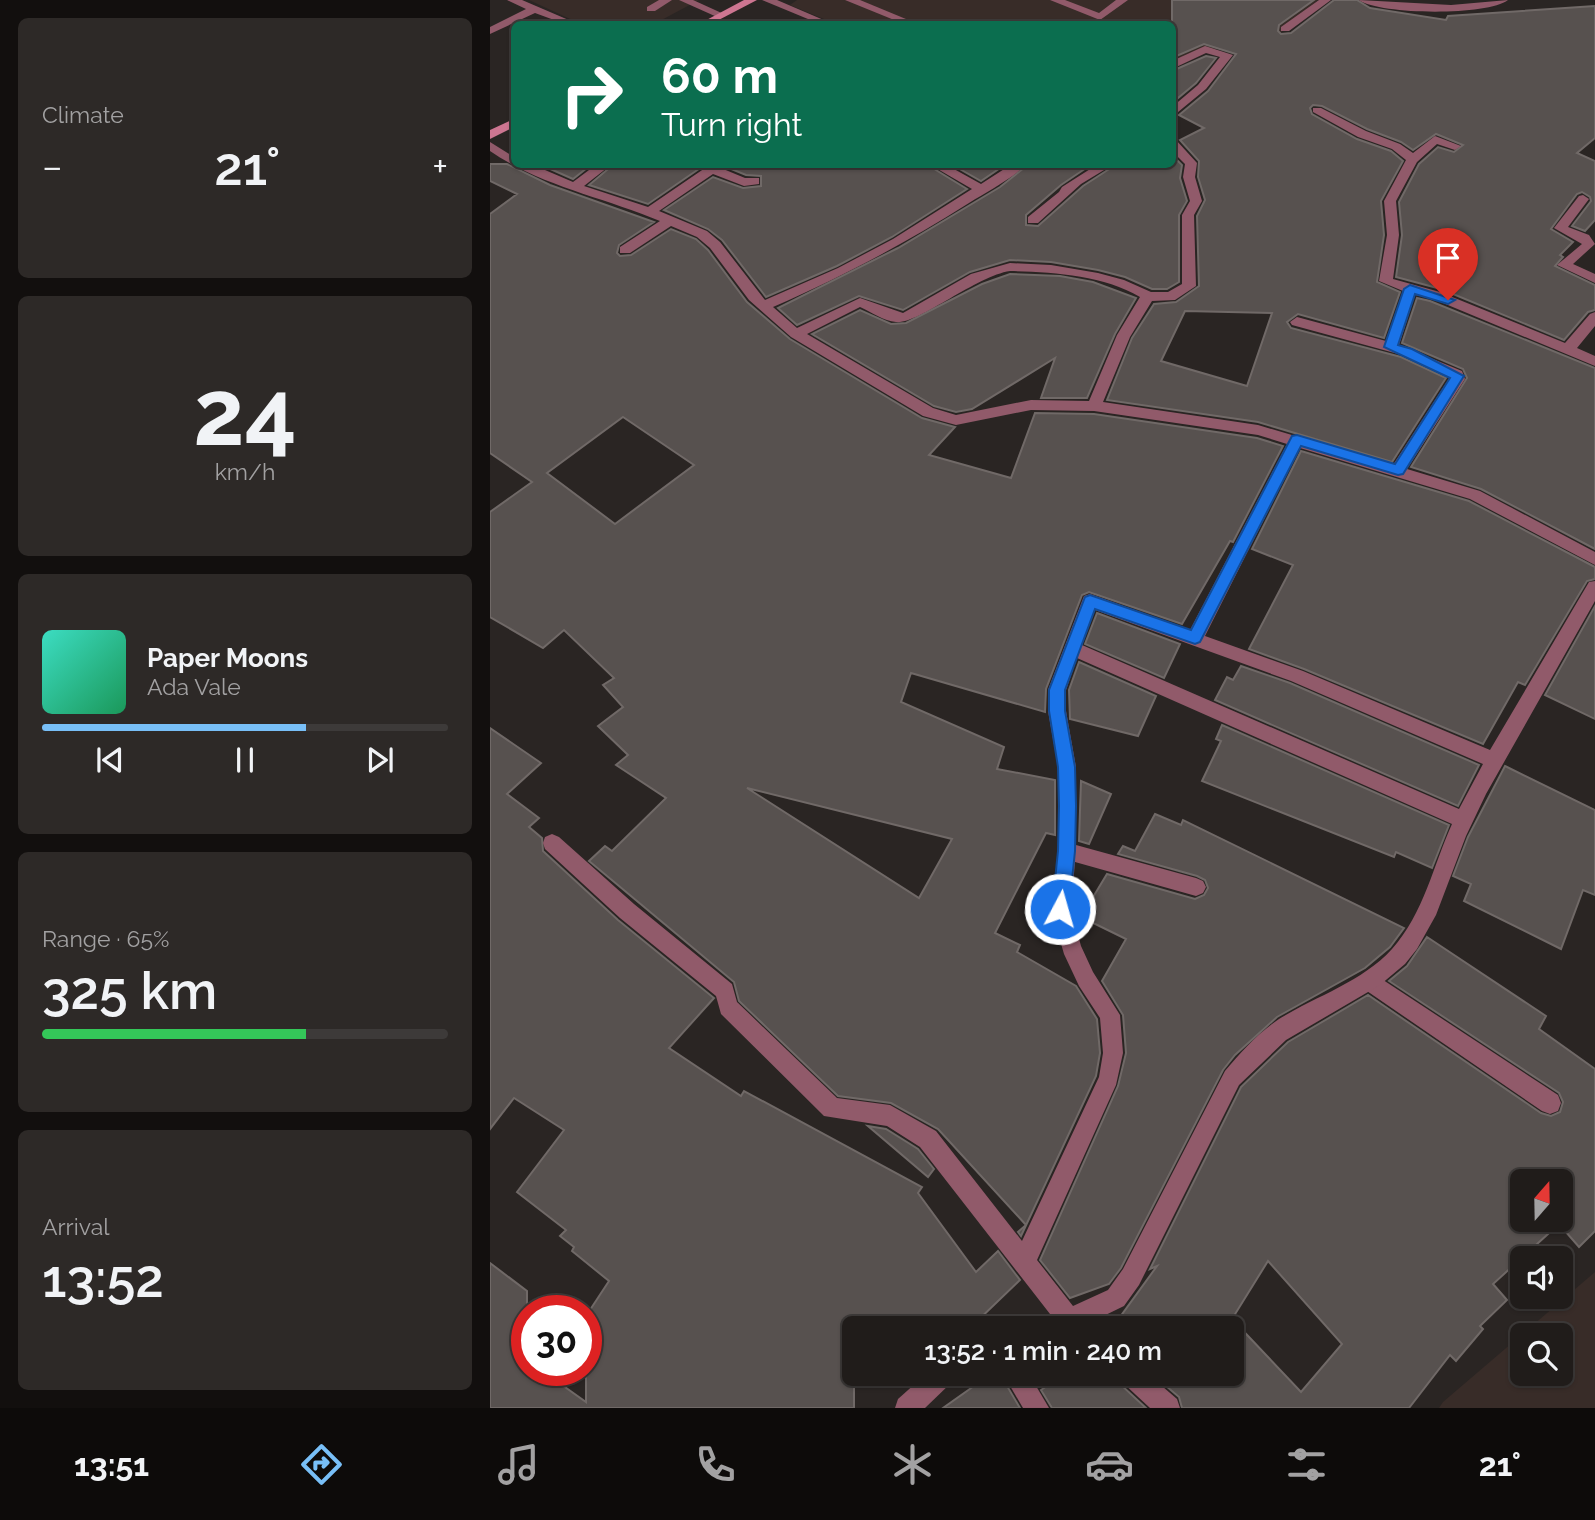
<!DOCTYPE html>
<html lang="en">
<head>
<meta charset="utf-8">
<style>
  :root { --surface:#201c1a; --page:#2d2927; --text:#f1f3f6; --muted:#a2a1a2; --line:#3d3a39; --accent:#78bff7 }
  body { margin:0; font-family:Raleway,sans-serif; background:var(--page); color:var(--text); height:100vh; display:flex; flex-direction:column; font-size:26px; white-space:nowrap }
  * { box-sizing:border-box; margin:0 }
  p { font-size:23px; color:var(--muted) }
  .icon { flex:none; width:38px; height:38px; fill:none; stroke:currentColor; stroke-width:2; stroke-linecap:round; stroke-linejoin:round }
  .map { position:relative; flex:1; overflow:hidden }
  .details { display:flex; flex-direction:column; gap:18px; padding:18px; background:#120f0e; width:490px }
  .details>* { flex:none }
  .top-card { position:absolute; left:21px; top:21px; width:665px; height:147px; border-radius:10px; box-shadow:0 2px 5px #0004,0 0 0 2px var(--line); background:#0b6e4f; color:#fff; overflow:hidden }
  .needle { width:46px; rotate:20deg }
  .tools { position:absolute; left:1020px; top:1169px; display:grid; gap:14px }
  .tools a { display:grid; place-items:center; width:63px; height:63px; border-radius:10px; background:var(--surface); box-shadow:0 2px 5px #0004,0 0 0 2px var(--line); font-size:35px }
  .speed { position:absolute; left:21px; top:1295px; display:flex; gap:14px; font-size:35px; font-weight:700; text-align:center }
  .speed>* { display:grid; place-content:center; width:91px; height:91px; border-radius:50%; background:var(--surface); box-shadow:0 2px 5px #0004,0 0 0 2px var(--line); line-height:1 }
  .speed .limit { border:10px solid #d22; background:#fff; color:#111 }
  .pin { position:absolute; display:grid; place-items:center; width:60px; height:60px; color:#fff; margin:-72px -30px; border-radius:50% 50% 50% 0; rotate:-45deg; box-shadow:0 0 7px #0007 }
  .pin .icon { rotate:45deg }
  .me { position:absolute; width:77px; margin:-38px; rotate:6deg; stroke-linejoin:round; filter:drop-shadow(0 0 5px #0008) }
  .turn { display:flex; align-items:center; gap:24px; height:147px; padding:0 35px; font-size:32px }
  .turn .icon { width:91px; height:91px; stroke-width:2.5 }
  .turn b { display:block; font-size:49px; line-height:60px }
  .big { font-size:52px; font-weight:600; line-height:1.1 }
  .details .card { flex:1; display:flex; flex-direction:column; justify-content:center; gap:10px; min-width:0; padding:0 24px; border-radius:10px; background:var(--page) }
  .details .dial { align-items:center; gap:0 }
  .dial b { font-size:91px; line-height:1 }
  .song { display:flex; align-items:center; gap:21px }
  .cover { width:84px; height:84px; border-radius:10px; background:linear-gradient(135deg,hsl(170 70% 55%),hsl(150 70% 35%)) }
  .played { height:7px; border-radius:4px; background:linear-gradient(90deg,var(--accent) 65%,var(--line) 65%) }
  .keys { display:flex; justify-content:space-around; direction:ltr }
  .heat { display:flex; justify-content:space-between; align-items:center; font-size:38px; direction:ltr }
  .charge { height:10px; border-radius:5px; background:linear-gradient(90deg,#34c759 65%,var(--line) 0) }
  .trip { position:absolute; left:352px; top:1316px; width:402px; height:70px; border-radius:10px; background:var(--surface); box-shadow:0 2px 5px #0004,0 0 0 2px var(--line); font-weight:600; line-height:70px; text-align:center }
  .tabs { display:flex; height:112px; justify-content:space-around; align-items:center; background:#0d0b0a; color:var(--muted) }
  .tabs .icon { width:49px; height:49px }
  .tabs .on { color:var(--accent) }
  .tabs b { font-size:32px; color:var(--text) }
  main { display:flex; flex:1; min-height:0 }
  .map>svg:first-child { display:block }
  .built { fill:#382c28; fill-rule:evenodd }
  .building { fill:#57514f; stroke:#706967; stroke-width:2; fill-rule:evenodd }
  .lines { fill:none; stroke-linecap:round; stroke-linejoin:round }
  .service { fill:#915a6a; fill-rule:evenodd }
  .minor { fill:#915a6a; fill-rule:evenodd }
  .secondary { fill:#cd7691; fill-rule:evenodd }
  .route { fill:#1a73e8; stroke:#114b97; stroke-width:2 }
</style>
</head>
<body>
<main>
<section class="details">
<div class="card"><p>Climate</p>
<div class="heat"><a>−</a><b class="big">21°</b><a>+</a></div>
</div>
<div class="card dial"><b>24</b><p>km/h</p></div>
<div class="card">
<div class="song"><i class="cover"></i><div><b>Paper Moons</b><p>Ada Vale</p></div></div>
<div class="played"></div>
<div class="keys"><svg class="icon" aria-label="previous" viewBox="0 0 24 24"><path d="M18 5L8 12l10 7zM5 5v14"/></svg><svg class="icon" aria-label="pause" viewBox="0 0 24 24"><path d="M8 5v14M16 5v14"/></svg><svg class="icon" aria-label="next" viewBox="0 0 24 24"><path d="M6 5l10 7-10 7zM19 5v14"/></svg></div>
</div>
<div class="card"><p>Range · 65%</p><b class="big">325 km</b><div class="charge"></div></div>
<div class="card"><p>Arrival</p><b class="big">13:52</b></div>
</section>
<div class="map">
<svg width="1105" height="1408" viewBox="0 0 1105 1408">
  <rect width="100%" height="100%" fill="#2a2523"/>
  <!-- built -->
  <g class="built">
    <polygon points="39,0 209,0 164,24 91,24"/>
    <polygon points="307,0 828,0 781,41 699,53 683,62 682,24 346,24 300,5"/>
    <path d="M 1105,1272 L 1105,1408 L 949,1408 L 953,1402 ZM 1032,1335 L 1071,1335 L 1071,1374 L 1032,1374 Z"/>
  </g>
  <!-- building -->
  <g class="building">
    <path d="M 682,0 L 824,0 L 789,25 L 788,31 L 791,34 L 801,33 L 844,0 L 867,0 L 880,8 L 956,20 L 958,16 L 1105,6 L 1105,138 L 1087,153 L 1105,161 L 1105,220 L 1095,231 L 1082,226 L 1101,201 L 1100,197 L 1092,192 L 1087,194 L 1061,229 L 1083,242 L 1070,255 L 1073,257 L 1065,266 L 1105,285 L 1105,310 L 1098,312 L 1074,340 L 951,289 L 906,277 L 912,235 L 909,202 L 929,164 L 948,147 L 964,152 L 973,145 L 946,134 L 923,150 L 911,142 L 877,129 L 832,106 L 823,105 L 820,108 L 822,114 L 867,139 L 901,151 L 913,161 L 891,201 L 894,235 L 887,282 L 910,292 L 894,338 L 808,314 L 797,322 L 801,328 L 911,357 L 956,378 L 902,462 L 768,422 L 617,400 L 642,338 L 664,304 L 686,302 L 709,286 L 707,216 L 715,200 L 708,177 L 709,161 L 690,140 L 714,128 L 689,115 L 718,91 L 746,54 L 714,44 L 682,58 ZM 695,311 L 782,313 L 757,386 L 671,361 Z"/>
    <polygon points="716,56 726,58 706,83 682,103 682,71"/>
    <polygon points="682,155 692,165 690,178 697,201 689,215 689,282 677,289 662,289 635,277 608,270 561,262 520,260 480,272 413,310 369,296 307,325 288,308 408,248 510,187 539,164 602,164 571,185 536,215 536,225 548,226 593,186 627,164 682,164"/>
    <path d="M 0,164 L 17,164 L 60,185 L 164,222 L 129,245 L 127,253 L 130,256 L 141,255 L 181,229 L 206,239 L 218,250 L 257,302 L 300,339 L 432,418 L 465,427 L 439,455 L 521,478 L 545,413 L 604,414 L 767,438 L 793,446 L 743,542 L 740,541 L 692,624 L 599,592 L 592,595 L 556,689 L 555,712 L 421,673 L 411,702 L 514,747 L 507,769 L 565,780 L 565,835 L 556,833 L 505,933 L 530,945 L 527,952 L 586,986 L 607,1019 L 610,1053 L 606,1076 L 531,1236 L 528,1232 L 536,1225 L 448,1129 L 401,1103 L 348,1096 L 249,1001 L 244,982 L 99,861 L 115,846 L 122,851 L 176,798 L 126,765 L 138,755 L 108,726 L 133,707 L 113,685 L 124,678 L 74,630 L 53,648 L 0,617 L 0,512 L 42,482 L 0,453 L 0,214 L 27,194 L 0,181 ZM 133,417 L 204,465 L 125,524 L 57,473 ZM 257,788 L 462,839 L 429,898 Z"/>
    <polygon points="49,164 102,164 83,179"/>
    <polygon points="124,164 216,164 158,204 99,185"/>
    <polygon points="229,164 436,164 477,189 402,237 347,266 276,297 232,240 218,229 174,210 223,177 253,188 271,186 271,176 256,175"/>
    <polygon points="461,164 516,164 491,181"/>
    <polygon points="520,274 570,276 603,282 646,298 625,334 597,398 551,398 565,358 482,409 466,412 444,406 322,334 370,310 401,324 416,323 492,284"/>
    <polygon points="927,298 940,301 1105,368 1105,549 991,489 921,467 977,378 973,369 912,343"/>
    <polygon points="811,451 979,501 1105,567 1105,579 1097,581 1035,685 1028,682 993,744 814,669 759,649 803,565 762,549"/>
    <polygon points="1105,606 1105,719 1055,695"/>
    <polygon points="607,613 690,644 674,678 595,644"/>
    <polygon points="589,662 666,696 648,736 580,719 579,690"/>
    <polygon points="751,666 800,683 989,765 968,806 725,700 737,677 743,680"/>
    <polygon points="732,725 959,825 942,868 906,852 904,857 712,781 731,741 726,739"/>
    <polygon points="0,728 51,763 17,794 49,818 39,827 52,838 53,851 128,920 224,998 179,1048 251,1096 254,1091 432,1187 428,1193 486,1272 508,1251 530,1280 480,1328 364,1328 364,1408 0,1408 0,1263 37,1291 37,1370 51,1370 96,1402 96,1316 119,1281 82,1251 84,1247 70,1236 76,1230 27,1192 74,1130 24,1098 0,1129"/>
    <polygon points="1015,766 1105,810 1105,895 1093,890 1071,949 974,901 981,884 963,876 978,837"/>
    <polygon points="591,781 621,794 599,844 589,841"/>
    <polygon points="665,814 691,825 693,820 914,928 900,947 875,968 787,1017 745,1055 733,1070 631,1268 619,1284 580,1298 550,1260 628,1086 636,1053 633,1015 612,981 636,939 591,917 617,874 705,899 714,895 718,888 715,880 707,876 628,854 633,846 645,851"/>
    <path d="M 937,937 L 1056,1016 L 1049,1029 L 1105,1069 L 1105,1231 L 1089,1247 L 1069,1224 L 1003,1284 L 1017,1300 L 990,1326 L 993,1329 L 966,1361 L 960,1355 L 919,1408 L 692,1408 L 689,1397 L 662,1374 L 742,1374 L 742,1328 L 629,1328 L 625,1324 L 667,1266 L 660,1269 L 751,1087 L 798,1042 L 878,995 L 1051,1113 L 1061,1116 L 1070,1112 L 1073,1102 L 1069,1093 L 899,981 L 917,966 ZM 1032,1181 L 1071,1181 L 1071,1220 L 1032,1220 ZM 778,1261 L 852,1344 L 811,1392 L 742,1319 Z"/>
    <polygon points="378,1126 396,1129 428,1149 444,1169 438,1177"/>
    <polygon points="501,1374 510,1374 530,1408 453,1408"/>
    <polygon points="575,1374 625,1374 630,1384 656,1408 562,1408 551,1390"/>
  </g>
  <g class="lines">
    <!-- service -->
    <g class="service">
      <polygon points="169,0 182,0 165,11 157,11 157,7"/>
      <polygon points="189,0 203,0 236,15 227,17"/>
      <polygon points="355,0 370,0 428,24 414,24"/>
      <polygon points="560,0 575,0 609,13 626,0 638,0 610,20"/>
      <polygon points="829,0 841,0 799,31 791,31 791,27"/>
      <path d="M 869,0 L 961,5 L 1018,0 C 997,16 890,15 869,0 Z"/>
      <polygon points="881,972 1068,1095 1071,1103 1068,1111 1060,1114 1052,1111 874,989 871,982 874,975"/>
    </g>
    <!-- minor -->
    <g class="minor">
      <polygon points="17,0 32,0 88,24 75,24 45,13 0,34 0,27 36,9"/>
      <polygon points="272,0 287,0 343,24 330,24"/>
      <polygon points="715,46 743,55 716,89 682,117 682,107 708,85 730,57 716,53 682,69 682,61"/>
      <path d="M 823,108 L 831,108 L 876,131 L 910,144 L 923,153 L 945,136 L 971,146 L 965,150 L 947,144 L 927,162 L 906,201 L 909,235 L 903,279 L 950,292 L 1075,343 L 1100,314 L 1105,312 L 1105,326 L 1087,348 L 1105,356 L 1105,366 L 941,298 L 925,295 L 909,345 L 972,371 L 975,379 L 917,469 L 990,491 L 1105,552 L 1105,565 L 980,499 L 810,448 L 715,636 L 813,671 L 1000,750 L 1099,582 L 1105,581 L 1105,601 L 996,794 L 976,836 L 946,915 L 927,949 L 915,964 L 890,985 L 796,1040 L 749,1085 L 649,1285 L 634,1306 L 595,1325 L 595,1328 L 540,1328 L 544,1320 L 560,1314 L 430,1147 L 397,1126 L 334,1116 L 231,1014 L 226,996 L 130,918 L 55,849 L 53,843 L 55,837 L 62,834 L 69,837 L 144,904 L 242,984 L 247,1002 L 347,1098 L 400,1105 L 446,1131 L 532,1241 L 609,1077 L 613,1053 L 610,1018 L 589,986 L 574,954 L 561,909 L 568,851 L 568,767 L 558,711 L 558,690 L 594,596 L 600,594 L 700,630 L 797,444 L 768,435 L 604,411 L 541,410 L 466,425 L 433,416 L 301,337 L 259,300 L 220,248 L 207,237 L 181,226 L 140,253 L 130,253 L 130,247 L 170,221 C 113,197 51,186 0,151 L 0,142 L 24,157 L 24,164 L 41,164 L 83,182 L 107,164 L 122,164 L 94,186 L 158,207 L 218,166 L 226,166 L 255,178 L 269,178 L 269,184 L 254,186 L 223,174 L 169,211 L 217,231 L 230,242 L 275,300 L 348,268 L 403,239 L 482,189 L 439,164 L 455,164 L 491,184 L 522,164 L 537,164 C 520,180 498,191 479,203 C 414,244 354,276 283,307 L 307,328 L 370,298 L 413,313 L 481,274 L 520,263 L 561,265 L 608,273 L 634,280 L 661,292 L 678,292 L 692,284 L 692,215 L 700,201 L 693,177 L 695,164 L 682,151 L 682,140 L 686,140 L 707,163 L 705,177 L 712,201 L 704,215 L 706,286 L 685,300 L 662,301 L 640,337 L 613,402 L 768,425 L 903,465 L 960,377 L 912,355 L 802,325 L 800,322 L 807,317 L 896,341 L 913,291 L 889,281 L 897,235 L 894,201 L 916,160 L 902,149 L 868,137 L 823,112 ZM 520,271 C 563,272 613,275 650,297 L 627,335 L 599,401 L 541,400 L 466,415 L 443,408 L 317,334 L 370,307 C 381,312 394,321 406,322 C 427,325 486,276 520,271 ZM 605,610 L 801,681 L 993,764 L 969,809 L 592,645 ZM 587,658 L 962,824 C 943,866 934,913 902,949 C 872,982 826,996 789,1019 C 768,1033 751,1052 735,1071 L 633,1269 L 618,1290 L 583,1306 L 547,1260 L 626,1085 L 633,1053 L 630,1015 L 603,972 L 591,946 L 581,909 L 585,862 L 706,896 L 713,893 L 716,887 L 713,881 L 706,878 L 586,845 L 586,767 L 576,711 L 576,690 Z"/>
      <polygon points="608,164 624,164 591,184 548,223 538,223 538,217 569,192 572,187"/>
      <polygon points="1093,195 1099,199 1078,227 1099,235 1105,244 1083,264 1105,274 1105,283 1067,265 1092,244 1064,228 1089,196"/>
      <polygon points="436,1374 466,1374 462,1382 435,1408 405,1408 408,1399"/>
      <polygon points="513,1374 539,1374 559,1408 533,1408"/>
      <polygon points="628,1374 658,1374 687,1399 690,1408 660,1408 632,1382"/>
    </g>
    <!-- secondary -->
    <g class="secondary">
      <polygon points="254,0 267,0 221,24 209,24"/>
      <polygon points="24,119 24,127 0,139 0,130"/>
    </g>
  </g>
  <!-- route -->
  <polygon class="route" points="920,285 965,300 958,304 925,294 908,345 922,349 974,376 913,474 908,475 811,446 710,642 705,644 605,609 575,690 575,711 585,767 586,806 585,851 579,909 577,915 570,918 564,915 562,909 568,851 569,806 568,767 559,711 559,690 595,597 600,595 701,630 802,436 807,435 905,464 960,378 894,347 914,289"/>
</svg>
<div class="tools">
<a><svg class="needle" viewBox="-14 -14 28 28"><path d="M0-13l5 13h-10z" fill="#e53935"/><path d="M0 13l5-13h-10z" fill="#a2a1a2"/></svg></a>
<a><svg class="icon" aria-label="sound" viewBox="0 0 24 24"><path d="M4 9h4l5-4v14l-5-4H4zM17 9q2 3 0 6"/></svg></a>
<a><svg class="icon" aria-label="search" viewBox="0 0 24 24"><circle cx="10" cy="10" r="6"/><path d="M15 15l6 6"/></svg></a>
</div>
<div class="speed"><div class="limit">30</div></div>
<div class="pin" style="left:958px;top:300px;background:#d93025"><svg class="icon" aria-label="arrive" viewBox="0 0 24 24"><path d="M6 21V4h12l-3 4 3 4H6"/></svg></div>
<svg class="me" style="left:570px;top:909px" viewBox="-20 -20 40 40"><circle r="17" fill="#1a73e8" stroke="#fff" stroke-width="3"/><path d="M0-11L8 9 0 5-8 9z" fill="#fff"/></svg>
<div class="trip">13:52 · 1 min · 240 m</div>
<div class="top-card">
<div class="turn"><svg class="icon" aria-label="right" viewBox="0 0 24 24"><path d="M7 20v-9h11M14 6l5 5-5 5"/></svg><div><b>60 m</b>Turn right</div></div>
</div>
</div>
</main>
<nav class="tabs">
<b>13:51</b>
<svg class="icon on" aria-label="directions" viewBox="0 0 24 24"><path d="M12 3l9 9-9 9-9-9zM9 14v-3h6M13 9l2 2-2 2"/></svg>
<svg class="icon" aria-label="music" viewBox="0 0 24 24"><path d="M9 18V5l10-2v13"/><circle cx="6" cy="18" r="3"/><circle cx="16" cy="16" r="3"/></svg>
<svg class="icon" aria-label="phone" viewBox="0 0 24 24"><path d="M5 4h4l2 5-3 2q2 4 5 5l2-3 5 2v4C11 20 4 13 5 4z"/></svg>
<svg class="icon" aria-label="climate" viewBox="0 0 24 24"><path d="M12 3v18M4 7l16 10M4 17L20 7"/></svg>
<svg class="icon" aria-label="car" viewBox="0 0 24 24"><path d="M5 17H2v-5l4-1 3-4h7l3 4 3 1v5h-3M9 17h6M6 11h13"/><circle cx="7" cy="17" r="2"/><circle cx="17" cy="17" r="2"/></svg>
<svg class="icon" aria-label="filters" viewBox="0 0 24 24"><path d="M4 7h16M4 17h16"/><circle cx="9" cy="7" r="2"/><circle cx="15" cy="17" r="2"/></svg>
<b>21°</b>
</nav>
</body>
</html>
